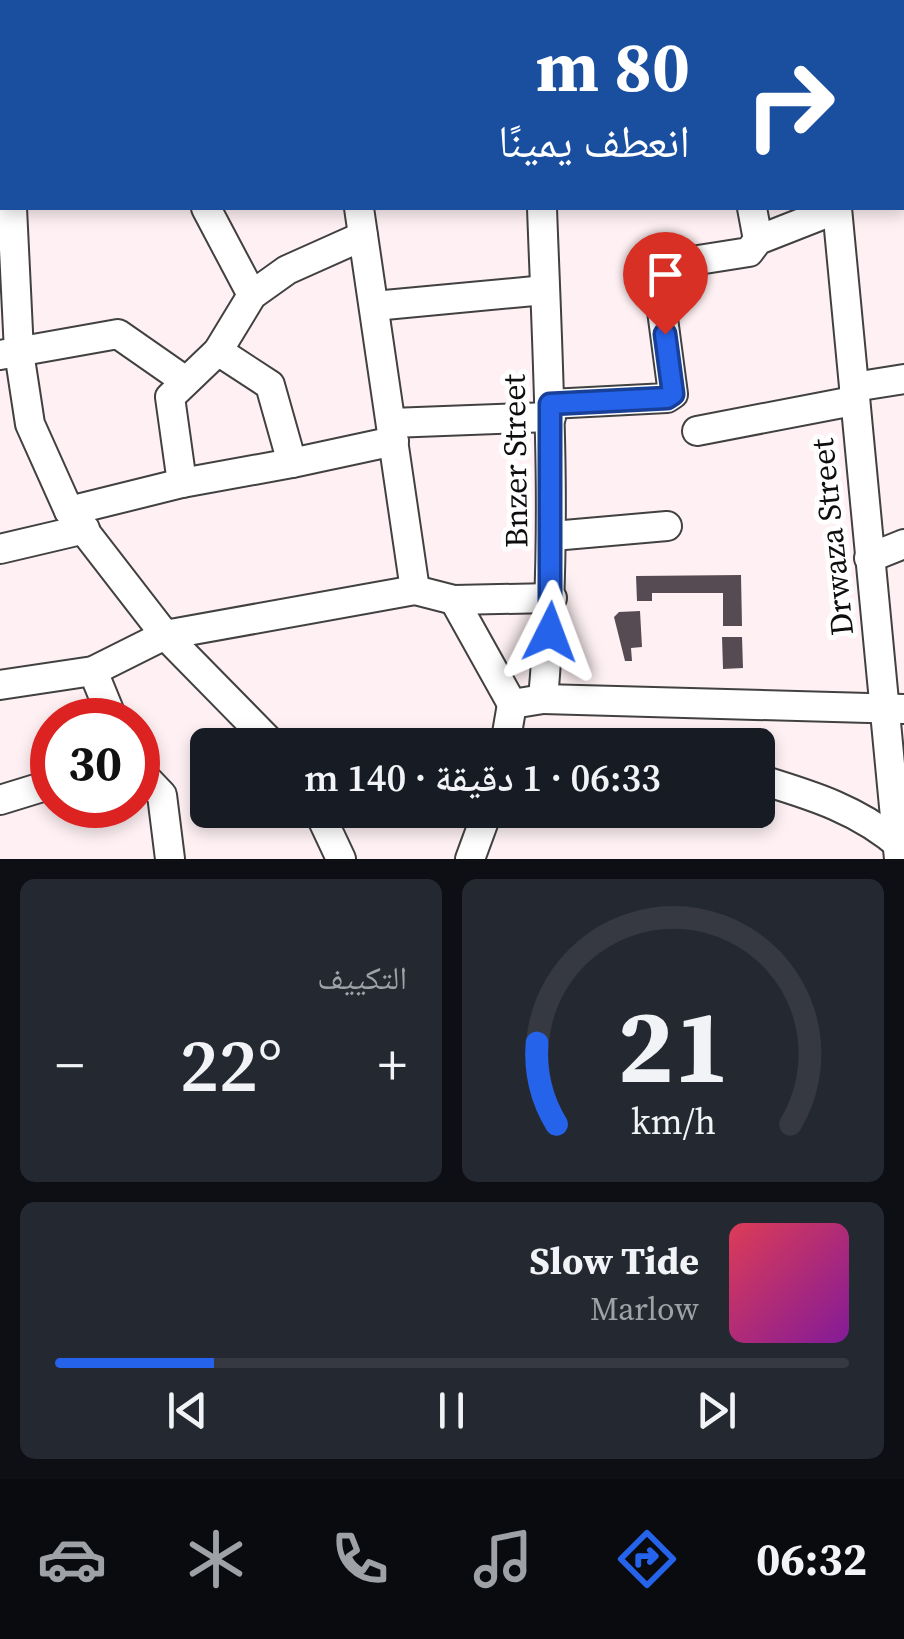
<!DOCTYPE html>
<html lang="ar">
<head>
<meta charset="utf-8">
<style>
  :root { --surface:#171b24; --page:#242831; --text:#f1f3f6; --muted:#9ea1a6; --line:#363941; --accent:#2563eb }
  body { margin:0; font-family:"Source Serif 4","Noto Naskh Arabic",serif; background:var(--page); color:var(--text); direction:rtl; height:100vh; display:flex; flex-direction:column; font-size:38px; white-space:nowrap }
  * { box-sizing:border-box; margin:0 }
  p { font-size:32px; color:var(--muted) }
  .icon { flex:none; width:55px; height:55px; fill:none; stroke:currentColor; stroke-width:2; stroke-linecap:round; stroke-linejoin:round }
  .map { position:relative; height:859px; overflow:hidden; direction:ltr }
  .details { display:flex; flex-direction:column; gap:20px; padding:20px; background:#0d0f14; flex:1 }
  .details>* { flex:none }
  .banner { position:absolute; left:0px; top:0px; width:905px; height:210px; box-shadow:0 5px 15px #0003; direction:rtl; background:#1a4fa0; color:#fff; overflow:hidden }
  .speed { position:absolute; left:30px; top:698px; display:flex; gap:20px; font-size:50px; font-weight:700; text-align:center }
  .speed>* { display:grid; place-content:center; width:130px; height:130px; border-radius:50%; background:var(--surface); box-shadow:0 5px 15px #0003; line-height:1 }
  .speed .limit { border:15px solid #d22; background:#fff; color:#111 }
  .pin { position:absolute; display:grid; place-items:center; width:85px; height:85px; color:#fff; margin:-102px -42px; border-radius:50% 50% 50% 0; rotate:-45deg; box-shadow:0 0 10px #0007 }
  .pin .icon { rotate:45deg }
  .me { position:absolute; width:110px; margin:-55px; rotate:3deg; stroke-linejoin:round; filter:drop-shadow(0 0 8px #0008) }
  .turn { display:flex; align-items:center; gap:35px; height:210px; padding:0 50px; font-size:45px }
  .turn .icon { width:130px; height:130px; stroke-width:2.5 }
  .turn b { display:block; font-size:70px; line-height:85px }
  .big { font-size:75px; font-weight:600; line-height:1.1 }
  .details .widget { flex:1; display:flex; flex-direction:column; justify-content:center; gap:15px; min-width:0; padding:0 35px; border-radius:15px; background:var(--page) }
  .details .dial { align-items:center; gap:0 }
  .dial svg { height:260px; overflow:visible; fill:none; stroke:var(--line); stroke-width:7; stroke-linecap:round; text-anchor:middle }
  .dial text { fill:var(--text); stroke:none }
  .song { display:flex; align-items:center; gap:30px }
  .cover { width:120px; height:120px; border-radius:15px; background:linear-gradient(135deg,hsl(350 70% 55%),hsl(290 70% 35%)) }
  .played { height:10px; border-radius:5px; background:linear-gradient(90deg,var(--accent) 20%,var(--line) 20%) }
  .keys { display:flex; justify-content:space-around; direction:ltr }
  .heat { display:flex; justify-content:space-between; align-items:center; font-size:55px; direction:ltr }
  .details .tiles { flex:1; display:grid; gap:20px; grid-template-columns:1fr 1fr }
  .widget:last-child { grid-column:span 2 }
  .trip { position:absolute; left:190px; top:728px; width:585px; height:100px; border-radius:15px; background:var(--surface); box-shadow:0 5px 15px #0003; font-weight:600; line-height:100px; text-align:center; direction:rtl }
  .menu { display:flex; height:160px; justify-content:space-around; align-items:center; background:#090b0e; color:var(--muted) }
  .menu .icon { width:70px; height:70px }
  .menu .active { color:var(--accent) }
  .menu b { font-size:45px; color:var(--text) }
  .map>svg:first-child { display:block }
  .building { fill:#564b52 }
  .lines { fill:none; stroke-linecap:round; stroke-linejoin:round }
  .minor-casing { stroke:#414141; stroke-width:32 }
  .minor { stroke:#fff; stroke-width:28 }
  .route-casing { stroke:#184099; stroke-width:25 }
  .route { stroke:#2563eb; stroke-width:18 }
  .labels { text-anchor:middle; stroke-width:10; stroke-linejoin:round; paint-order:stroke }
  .street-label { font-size:32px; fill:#0e0e0e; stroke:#fff }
</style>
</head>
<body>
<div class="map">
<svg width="904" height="859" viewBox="0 0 904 859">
  <rect width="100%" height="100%" fill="#fef0f3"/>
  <!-- building -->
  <g class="building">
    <polygon points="741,575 742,626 723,626 723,593 652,593 652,601 637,601 636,576"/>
    <polygon points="640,611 642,647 631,648 632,661 625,661 614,617 619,612"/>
    <polygon points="722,637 742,637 743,668 723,669"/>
  </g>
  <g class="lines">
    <!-- minor casing -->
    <g class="minor-casing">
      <g id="minor">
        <polyline points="149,0 150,2"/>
        <polyline points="288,0 288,2"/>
        <polyline points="406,0 406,2"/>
        <polyline points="549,0 550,2"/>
        <polyline points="816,0 816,2"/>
        <polyline points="728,2 736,0"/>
        <polyline points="902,53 904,52"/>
        <polyline points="0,139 2,152"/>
        <polyline points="12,208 19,352 30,424 69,511 165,635 273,745"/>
        <polyline points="206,208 252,295"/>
        <polyline points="359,208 415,590"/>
        <polyline points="752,208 758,240"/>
        <polyline points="837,208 899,859"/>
        <polyline points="374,306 545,290"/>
        <polyline points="218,351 270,385 292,463 394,441"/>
        <polyline points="0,355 118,334 184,380"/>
        <polyline points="854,387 904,379"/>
        <polyline points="550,404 667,398 673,394 657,273 660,266 749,252 758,240 837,209"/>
        <polyline points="391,423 551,417"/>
        <polyline points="697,431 853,401"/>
        <polyline points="182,483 170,397 218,351 252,295 287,270 363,236"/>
        <polyline points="69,511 182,483 292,463"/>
        <polyline points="553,536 667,526"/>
        <polyline points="0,549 85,529"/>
        <polyline points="869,558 904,544"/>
        <polyline points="454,600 512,704"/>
        <polyline points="93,671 113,720"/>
        <polyline points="0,685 93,671 165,635 415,590 454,600 552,598"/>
        <polyline points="543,699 904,709"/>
        <path d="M 505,745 L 512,704 L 543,699 C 558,534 548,372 542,208"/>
        <polyline points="138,770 162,795 170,859"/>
        <path d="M 758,779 C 811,795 861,810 904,849"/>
        <polyline points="0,800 52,784"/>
        <polyline points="318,810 341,859"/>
        <polyline points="470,859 488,810"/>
      </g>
    </g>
    <!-- minor -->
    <use href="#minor" class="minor"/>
  </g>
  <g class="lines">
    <!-- route casing -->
    <g class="route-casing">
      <polyline id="route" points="550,632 550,404 667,398 673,394 665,334"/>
    </g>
    <!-- route -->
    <use href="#route" class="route"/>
  </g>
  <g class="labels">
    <!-- street labels -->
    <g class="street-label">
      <text transform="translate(515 461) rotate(-91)" y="11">Bnzer Street</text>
      <text transform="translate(832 537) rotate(-96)" y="11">Drwaza Street</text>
    </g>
  </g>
</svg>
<div class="speed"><div class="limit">30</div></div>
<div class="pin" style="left:665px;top:334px;background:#d93025"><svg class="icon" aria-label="arrive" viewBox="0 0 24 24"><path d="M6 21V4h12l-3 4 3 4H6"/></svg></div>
<svg class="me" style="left:550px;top:632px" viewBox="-20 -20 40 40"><path d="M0-17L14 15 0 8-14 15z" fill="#2563eb" stroke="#fff" stroke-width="4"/></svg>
<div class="trip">06:33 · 1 دقيقة · 140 m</div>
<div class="banner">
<div class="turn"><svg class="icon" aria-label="right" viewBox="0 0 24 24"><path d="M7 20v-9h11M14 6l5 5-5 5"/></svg><div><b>80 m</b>انعطف يمينًا</div></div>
</div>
</div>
<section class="details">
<div class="tiles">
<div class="widget dial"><svg viewBox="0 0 100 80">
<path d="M14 69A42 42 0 1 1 86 69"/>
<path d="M14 69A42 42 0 0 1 8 44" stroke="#2563eb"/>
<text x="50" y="56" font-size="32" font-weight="700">21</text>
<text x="50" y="72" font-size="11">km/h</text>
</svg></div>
<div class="widget"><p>التكييف</p>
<div class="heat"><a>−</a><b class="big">22°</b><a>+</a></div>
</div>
<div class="widget">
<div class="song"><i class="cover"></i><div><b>Slow Tide</b><p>Marlow</p></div></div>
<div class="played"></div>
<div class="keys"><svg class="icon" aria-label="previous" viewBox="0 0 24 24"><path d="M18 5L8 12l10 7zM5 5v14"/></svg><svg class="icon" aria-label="pause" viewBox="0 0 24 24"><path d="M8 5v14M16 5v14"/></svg><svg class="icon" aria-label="next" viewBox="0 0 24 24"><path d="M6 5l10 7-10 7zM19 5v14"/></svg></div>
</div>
</div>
</section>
<nav class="menu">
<b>06:32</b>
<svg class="icon active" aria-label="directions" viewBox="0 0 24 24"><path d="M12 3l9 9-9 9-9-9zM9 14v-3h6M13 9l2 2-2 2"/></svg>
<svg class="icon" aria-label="music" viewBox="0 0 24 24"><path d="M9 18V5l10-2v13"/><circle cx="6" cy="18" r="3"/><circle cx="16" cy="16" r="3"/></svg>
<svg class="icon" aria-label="phone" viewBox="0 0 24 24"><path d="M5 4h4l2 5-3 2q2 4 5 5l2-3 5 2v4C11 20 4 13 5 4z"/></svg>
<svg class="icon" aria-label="climate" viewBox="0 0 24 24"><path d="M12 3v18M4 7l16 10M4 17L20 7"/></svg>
<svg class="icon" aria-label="car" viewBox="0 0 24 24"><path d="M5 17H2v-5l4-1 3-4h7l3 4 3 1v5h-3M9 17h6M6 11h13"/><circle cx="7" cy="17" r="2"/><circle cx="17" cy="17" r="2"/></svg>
</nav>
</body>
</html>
